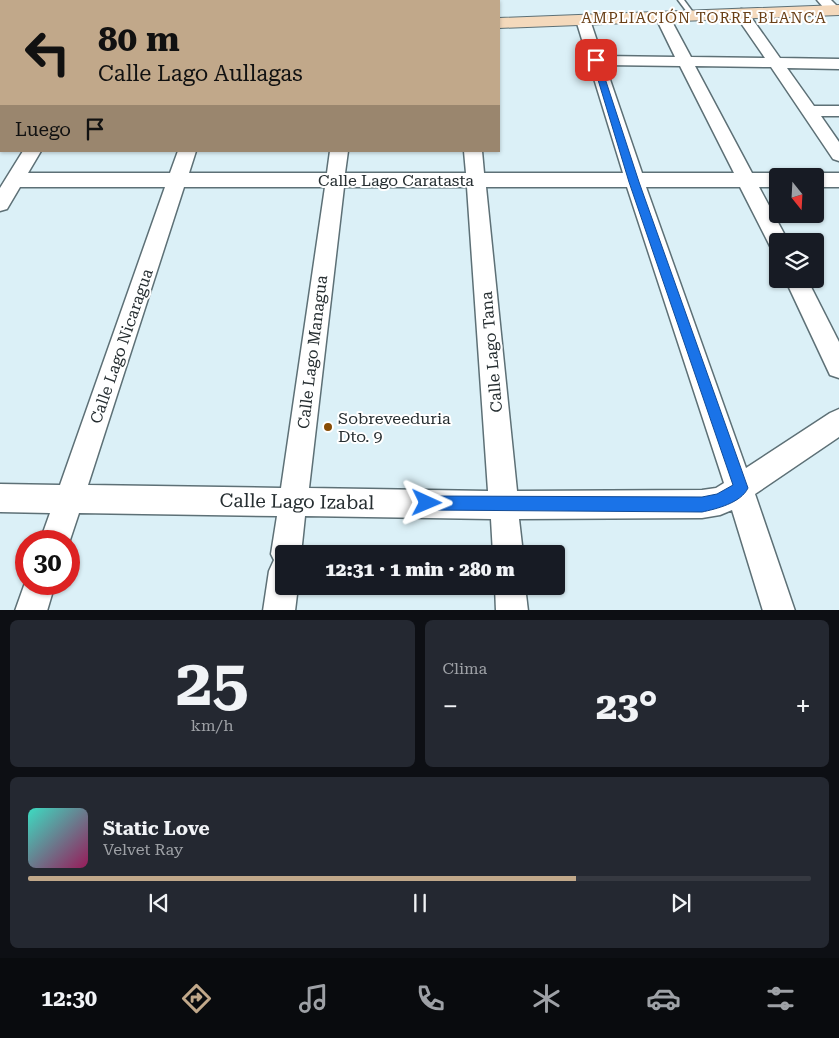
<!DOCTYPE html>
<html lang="es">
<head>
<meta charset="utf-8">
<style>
  :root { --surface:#171b24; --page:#242831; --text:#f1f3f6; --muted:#9ea1a6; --line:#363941; --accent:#c1a88a }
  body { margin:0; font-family:"Roboto Serif",serif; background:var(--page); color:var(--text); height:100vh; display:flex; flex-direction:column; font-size:19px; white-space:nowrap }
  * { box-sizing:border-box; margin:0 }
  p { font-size:16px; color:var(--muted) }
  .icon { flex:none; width:28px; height:28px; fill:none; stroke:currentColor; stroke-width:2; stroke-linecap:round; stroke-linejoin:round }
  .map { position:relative; height:610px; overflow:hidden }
  .sheet { display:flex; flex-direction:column; gap:10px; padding:10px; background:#0d0f14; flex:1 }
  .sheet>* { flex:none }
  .banner { position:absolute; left:0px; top:0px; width:500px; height:152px; box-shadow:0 1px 4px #0004; background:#c1a88a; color:#111; overflow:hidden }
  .needle { width:32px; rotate:162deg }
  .fabs { position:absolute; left:769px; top:168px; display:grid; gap:10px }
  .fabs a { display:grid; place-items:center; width:55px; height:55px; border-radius:5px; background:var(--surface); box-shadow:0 1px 4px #0004; font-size:25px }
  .speed { position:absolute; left:15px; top:530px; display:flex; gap:10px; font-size:25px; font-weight:700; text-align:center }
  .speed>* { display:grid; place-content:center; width:65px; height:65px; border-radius:50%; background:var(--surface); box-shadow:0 1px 4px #0004; line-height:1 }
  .speed .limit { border:8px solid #d22; background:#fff; color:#111 }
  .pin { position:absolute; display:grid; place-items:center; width:42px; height:42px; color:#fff; margin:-21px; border-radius:10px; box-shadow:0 2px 8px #0006 }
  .me { position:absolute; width:55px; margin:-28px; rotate:91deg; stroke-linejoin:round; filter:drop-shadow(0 0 4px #0008) }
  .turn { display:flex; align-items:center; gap:18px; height:105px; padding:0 15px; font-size:22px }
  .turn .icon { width:65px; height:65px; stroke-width:2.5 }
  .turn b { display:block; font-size:35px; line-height:42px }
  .then { display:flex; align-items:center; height:48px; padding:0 15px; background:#0003; gap:10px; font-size:19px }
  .big { font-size:38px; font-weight:800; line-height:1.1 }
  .sheet .widget { flex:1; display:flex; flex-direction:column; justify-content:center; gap:8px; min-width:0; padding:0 18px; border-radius:8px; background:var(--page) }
  .sheet .dial { align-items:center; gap:0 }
  .dial b { font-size:65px; line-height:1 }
  .song { display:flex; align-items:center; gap:15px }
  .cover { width:60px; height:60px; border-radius:8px; background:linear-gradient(135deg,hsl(170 70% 55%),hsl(330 70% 35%)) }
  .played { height:5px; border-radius:2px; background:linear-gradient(90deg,var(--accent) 70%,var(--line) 70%) }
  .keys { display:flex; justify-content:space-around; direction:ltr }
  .heat { display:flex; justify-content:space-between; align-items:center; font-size:28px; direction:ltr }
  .sheet .tiles { flex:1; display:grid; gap:10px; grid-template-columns:1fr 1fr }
  .widget:last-child { grid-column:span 2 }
  .trip { position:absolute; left:275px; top:545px; width:290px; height:50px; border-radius:5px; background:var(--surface); box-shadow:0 1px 4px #0004; font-weight:800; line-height:50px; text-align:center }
  .dock { display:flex; height:80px; justify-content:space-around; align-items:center; background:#090b0e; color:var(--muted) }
  .dock .icon { width:35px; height:35px }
  .dock .current { color:var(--accent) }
  .dock b { font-size:22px; color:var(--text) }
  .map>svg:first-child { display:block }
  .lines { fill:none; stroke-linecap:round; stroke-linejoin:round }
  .lane-casing { stroke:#5d7076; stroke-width:3 }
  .street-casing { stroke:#5d7076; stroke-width:3 }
  .secondary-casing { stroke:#5d7076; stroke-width:2 }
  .lane { fill:#fff; fill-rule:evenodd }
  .street { fill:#fff; fill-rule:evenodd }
  .secondary { fill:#f4d9bc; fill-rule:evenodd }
  .route { fill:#1a73e8; stroke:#114b97 }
  .poi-dot { fill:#874c05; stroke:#fff; stroke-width:2 }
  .labels { text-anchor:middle; stroke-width:4; stroke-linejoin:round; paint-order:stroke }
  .far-neighbourhood-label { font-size:15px; letter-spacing:1px; fill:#693f16; stroke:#fff }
  .street-label { font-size:16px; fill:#262e31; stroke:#fff }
  .poi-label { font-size:16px; fill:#262e31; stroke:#fff; text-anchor:start }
  .near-street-label { font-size:19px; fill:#262e31; stroke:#fff }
</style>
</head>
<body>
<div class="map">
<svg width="839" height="611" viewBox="0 0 839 611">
  <rect width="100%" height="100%" fill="#dbf0f7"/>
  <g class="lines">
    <!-- lane casing -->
    <g class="lane-casing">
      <g id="lane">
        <polygon points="337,0 344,0 344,1 338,1"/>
        <polygon points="678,0 684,0 695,15 694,16 690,16"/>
      </g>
    </g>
    <!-- street casing -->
    <g class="street-casing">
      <g id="street">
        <polygon points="817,0 831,0 839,8 839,14 829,14"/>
        <path d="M 741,9 L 746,10 L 780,58 L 839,59 L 839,69 L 787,68 L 814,106 L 839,106 L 839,116 L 821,116 L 839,142 L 839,161 L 833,159 L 771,67 L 695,66 L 752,173 L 778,173 L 785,176 L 778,176 L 778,187 L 759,187 L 788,241 L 778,241 L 778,250 L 771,248 L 740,187 L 646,187 L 746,468 L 830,413 L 839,409 L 839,437 L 755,494 L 795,611 L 763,611 L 732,510 L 720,515 L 702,518 L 519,519 L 523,554 L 493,554 L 491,519 L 305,516 L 301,554 L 284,554 L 284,586 L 298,586 L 295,611 L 263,611 L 269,571 L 274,560 L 271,554 L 277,516 L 79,513 L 69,543 L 69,541 L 40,541 L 50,513 L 0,512 L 0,484 L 60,485 L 165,187 L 20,187 L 7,209 L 0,211 L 0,188 L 23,151 L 41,151 L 28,173 L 170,173 L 178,151 L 196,151 L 189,173 L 327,173 L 330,151 L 348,151 L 345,173 L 466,173 L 464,151 L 482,151 L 484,173 L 623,173 L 576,20 L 578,17 L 583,16 L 590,20 L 602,56 L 675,57 L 655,16 L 662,12 L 669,16 L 691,57 L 765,58 L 734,13 ZM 605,65 L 680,66 L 734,173 L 642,173 ZM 184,187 L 325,187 L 281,488 L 88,485 ZM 344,187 L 467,187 L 488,491 L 309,488 ZM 486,187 L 627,187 L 724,483 L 716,488 L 702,490 L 517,491 Z"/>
        <polygon points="815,173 839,173 839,187 815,187 815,176 808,176"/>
        <polygon points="785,279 807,279 839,342 839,378 830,375"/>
        <polygon points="26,580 26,584 55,584 47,611 15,611"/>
        <polygon points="495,586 525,586 528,611 496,611"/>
      </g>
    </g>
    <!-- secondary casing -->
    <g class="secondary-casing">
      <g id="secondary">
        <polygon points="839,5 839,15 499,28 499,18"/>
        <rect x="0" y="35" width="1" height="10"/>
        <polygon points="1,64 1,76 0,77 0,65"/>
      </g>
    </g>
    <!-- lane -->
    <use href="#lane" class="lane"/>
    <!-- street -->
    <use href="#street" class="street"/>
    <!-- secondary -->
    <use href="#secondary" class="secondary"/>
  </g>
  <!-- route -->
  <path class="route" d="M 596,58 L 599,60 L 639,182 L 748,488 C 741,503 716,509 702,512 L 427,510 L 422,508 L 419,503 L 422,498 L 427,496 L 702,497 L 717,494 L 733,485 L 629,182 L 592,60 Z"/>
  <!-- markers -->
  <circle class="poi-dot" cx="328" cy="427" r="5"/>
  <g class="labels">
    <!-- far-neighbourhood labels -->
    <g class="far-neighbourhood-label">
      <text x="704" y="23">AMPLIACIÓN TORRE BLANCA</text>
    </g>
    <!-- street labels -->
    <g class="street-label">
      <text x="396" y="186">Calle Lago Caratasta</text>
      <text transform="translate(121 346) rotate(-71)" y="6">Calle Lago Nicaragua</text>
      <text transform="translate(312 352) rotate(-83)" y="6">Calle Lago Managua</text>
      <text transform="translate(491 352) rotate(-95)" y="6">Calle Lago Tana</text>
    </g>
    <!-- poi labels -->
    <g class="poi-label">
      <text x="338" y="424">Sobreveeduria<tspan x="338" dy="18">Dto. 9</tspan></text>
    </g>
    <!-- near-street labels -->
    <g class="near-street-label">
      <text transform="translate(297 501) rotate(1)" y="7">Calle Lago Izabal</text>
    </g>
  </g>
</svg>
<div class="fabs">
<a><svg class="needle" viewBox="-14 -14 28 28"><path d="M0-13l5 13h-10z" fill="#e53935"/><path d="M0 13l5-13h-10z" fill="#9ea1a6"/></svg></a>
<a><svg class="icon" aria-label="layers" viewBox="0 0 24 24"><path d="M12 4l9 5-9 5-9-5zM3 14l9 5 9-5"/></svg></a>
</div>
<div class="speed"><div class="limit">30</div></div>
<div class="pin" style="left:596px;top:60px;background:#d93025"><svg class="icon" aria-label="arrive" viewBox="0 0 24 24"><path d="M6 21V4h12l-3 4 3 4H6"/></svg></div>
<svg class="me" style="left:427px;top:503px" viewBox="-20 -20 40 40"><path d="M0-17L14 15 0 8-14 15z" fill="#1a73e8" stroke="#fff" stroke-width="4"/></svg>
<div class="trip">12:31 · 1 min · 280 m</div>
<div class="banner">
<div class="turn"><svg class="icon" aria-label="left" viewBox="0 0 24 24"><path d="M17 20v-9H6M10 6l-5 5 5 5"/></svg><div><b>80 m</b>Calle Lago Aullagas</div></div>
<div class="then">Luego<svg class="icon" aria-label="arrive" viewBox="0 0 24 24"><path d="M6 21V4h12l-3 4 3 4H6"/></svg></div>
</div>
</div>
<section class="sheet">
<div class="tiles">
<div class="widget dial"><b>25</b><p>km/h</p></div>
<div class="widget"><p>Clima</p>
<div class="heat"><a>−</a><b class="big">23°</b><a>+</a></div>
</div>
<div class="widget">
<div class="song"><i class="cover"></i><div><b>Static Love</b><p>Velvet Ray</p></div></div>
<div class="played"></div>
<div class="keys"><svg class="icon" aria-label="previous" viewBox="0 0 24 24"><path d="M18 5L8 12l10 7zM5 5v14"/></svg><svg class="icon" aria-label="pause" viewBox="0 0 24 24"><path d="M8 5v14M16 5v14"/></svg><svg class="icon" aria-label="next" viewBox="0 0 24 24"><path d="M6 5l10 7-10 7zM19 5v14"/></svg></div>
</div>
</div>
</section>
<nav class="dock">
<b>12:30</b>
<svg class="icon current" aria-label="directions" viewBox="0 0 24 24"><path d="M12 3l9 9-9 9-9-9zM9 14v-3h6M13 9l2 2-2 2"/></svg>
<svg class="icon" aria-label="music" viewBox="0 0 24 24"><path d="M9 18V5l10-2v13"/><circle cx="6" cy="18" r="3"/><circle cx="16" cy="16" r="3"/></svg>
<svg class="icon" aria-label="phone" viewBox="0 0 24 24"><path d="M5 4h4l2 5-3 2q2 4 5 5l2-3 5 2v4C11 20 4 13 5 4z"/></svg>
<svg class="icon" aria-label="climate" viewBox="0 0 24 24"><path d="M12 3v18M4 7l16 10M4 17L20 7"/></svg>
<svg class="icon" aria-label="car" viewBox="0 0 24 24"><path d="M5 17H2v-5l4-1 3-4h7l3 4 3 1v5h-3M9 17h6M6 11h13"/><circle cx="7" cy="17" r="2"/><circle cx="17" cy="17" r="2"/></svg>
<svg class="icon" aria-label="filters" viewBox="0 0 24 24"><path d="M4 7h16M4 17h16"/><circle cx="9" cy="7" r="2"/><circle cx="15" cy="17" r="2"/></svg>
</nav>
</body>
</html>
